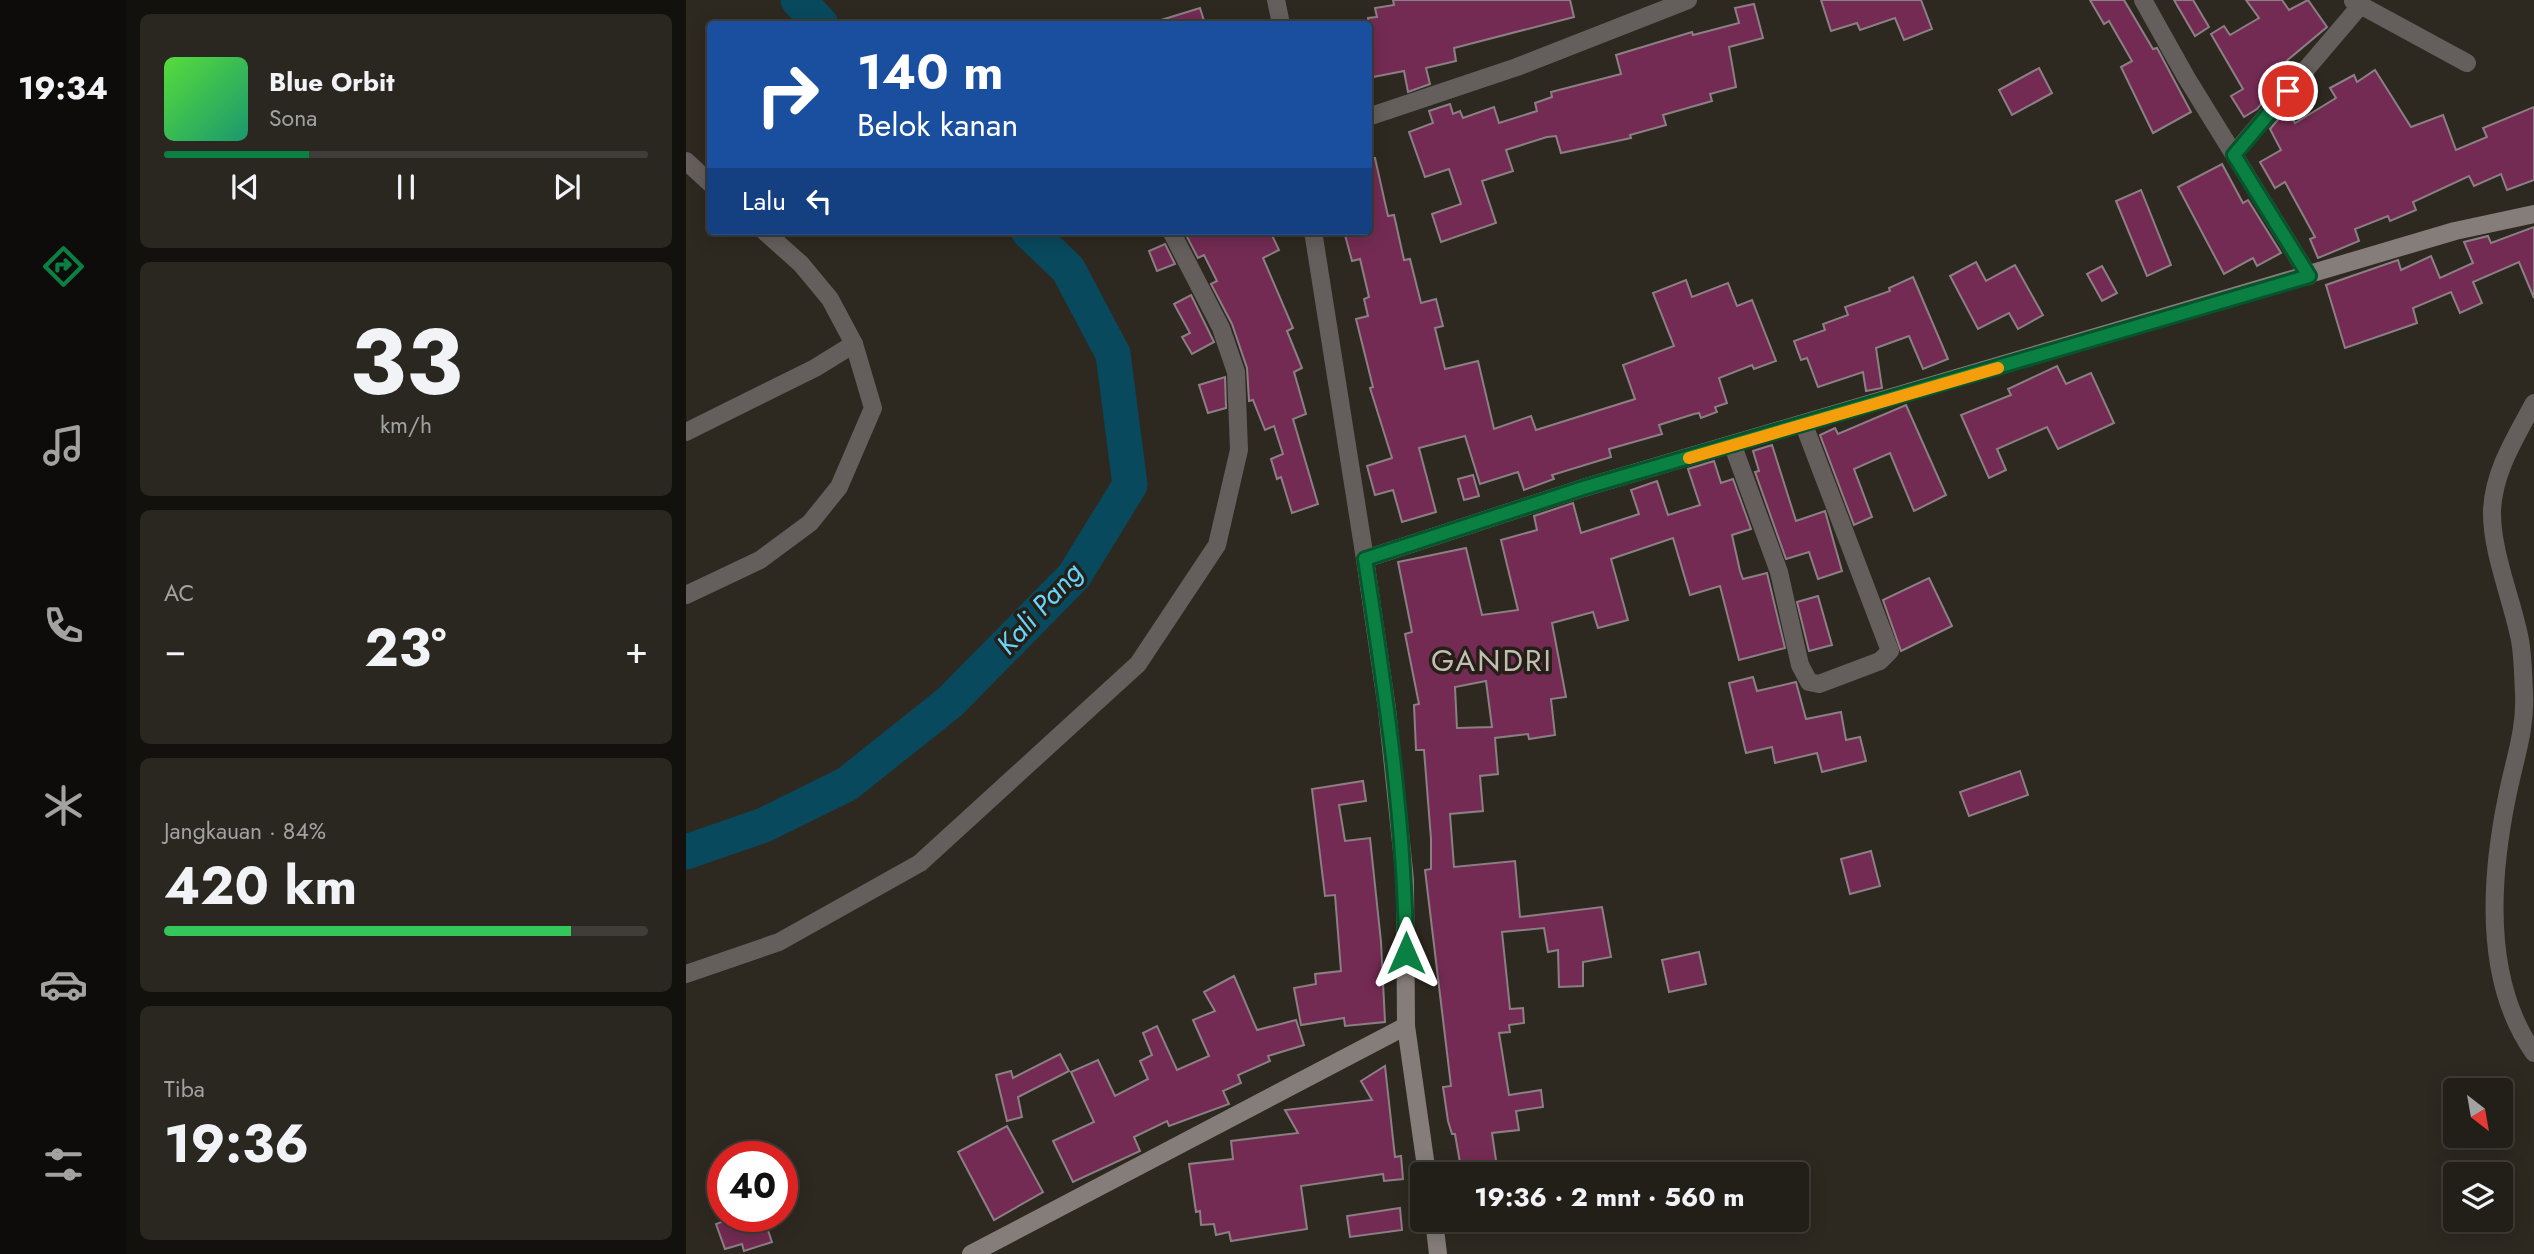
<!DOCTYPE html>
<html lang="id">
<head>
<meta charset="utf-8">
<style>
  :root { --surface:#221f18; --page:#2a2721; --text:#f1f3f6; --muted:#a2a2a2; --line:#3f3d37; --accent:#0b8043 }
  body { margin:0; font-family:Jost,sans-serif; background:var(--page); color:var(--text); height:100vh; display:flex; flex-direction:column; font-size:26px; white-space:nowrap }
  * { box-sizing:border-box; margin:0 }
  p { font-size:23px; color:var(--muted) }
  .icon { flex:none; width:38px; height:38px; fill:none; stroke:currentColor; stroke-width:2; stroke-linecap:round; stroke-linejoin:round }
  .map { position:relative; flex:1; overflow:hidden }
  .panel { display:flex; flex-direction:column; gap:14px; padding:14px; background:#13110d; width:560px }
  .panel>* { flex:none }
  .guide { position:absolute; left:21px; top:21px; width:665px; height:214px; border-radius:7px; box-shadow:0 4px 18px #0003,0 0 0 2px var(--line); background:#1a4fa0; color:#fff; overflow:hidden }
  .needle { width:46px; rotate:149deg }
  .fabs { position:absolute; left:1757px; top:1078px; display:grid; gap:14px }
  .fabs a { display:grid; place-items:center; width:70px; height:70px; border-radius:7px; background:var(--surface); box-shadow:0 4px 18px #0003,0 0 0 2px var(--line); font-size:35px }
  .speed { position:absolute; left:21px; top:1141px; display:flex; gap:14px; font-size:35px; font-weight:700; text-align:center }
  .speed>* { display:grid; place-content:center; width:91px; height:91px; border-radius:50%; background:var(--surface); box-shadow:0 4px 18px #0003,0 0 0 2px var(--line); line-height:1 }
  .speed .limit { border:10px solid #d22; background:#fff; color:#111 }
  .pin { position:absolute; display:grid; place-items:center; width:60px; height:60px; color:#fff; margin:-30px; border:4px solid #fff; border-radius:50%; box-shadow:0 2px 7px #0007 }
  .me { position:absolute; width:77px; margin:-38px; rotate:0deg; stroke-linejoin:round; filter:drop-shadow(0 0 5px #0008) }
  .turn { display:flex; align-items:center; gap:24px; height:147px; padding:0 35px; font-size:32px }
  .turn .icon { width:91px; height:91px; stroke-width:2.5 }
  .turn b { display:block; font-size:49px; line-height:60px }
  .then { display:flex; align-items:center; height:66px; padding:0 35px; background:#0003; gap:14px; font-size:26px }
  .big { font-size:52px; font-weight:700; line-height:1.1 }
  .panel .card { flex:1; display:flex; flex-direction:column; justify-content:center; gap:10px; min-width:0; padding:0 24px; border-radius:10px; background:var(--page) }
  .panel .dial { align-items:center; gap:0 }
  .dial b { font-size:91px; line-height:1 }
  .song { display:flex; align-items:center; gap:21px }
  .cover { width:84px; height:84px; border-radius:10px; background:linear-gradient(135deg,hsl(110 70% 55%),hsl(160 70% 35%)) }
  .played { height:7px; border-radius:4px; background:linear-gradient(90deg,var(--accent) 30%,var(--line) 30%) }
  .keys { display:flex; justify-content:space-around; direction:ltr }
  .heat { display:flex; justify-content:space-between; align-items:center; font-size:38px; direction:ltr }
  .charge { height:10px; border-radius:5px; background:linear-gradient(90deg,#34c759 84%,var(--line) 0) }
  .trip { position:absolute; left:724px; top:1162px; width:399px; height:70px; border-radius:7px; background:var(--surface); box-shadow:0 4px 18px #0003,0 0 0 2px var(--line); font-weight:700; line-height:70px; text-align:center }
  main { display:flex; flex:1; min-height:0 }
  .tabs { display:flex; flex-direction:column; width:126px; justify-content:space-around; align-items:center; background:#0e0c0a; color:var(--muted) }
  .tabs .icon { width:49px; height:49px }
  .tabs .active { color:var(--accent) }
  .tabs b { font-size:32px; color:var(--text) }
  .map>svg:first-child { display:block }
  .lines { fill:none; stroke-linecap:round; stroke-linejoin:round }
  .river { stroke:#09495d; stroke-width:35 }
  .building { fill:#742b53; stroke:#8b7f84; stroke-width:2; fill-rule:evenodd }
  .street { stroke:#645f5c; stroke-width:18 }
  .secondary { stroke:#857d79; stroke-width:18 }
  .route-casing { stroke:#07532c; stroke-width:18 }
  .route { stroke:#0b8043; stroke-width:12 }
  .slow { stroke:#f59e0b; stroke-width:12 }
  .labels { text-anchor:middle; stroke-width:7; stroke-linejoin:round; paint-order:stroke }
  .water-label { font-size:28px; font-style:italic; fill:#68d5fd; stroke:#241f17 }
  .quarter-label { font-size:30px; letter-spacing:2px; fill:#c4bdb3; stroke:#241f17 }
</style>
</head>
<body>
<main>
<nav class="tabs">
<b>19:34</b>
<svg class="icon active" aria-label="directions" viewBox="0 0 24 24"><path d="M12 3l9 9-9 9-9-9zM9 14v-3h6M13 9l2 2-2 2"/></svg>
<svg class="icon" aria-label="music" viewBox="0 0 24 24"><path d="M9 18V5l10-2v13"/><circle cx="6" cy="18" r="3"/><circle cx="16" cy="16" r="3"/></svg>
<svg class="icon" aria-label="phone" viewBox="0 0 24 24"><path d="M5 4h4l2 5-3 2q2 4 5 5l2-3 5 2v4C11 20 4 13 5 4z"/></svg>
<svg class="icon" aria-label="climate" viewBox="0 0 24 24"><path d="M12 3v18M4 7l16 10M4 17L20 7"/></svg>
<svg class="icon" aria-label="car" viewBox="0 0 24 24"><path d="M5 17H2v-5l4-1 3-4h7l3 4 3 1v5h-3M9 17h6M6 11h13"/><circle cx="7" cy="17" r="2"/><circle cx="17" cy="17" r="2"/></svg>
<svg class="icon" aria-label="filters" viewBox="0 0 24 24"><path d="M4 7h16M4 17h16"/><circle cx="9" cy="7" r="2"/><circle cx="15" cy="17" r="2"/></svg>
</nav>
<section class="panel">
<div class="card">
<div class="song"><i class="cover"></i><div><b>Blue Orbit</b><p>Sona</p></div></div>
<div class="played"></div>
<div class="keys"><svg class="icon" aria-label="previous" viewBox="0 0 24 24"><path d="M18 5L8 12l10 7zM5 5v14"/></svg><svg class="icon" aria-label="pause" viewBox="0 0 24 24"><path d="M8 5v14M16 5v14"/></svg><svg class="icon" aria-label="next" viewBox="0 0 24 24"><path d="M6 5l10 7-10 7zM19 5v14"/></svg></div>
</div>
<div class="card dial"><b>33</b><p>km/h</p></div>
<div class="card"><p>AC</p>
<div class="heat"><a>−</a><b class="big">23°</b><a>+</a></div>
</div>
<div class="card"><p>Jangkauan · 84%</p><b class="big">420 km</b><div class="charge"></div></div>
<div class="card"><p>Tiba</p><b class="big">19:36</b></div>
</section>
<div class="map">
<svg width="1848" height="1254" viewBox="0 0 1848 1254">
  <rect width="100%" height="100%" fill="#2e2920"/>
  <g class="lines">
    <!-- river -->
    <g class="river">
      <polyline points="112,0 135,24"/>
      <polyline points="0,852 78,825 161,784 264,702 388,576 444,485 427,354 382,269 342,231"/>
    </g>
  </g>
  <!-- building -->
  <g class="building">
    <polygon points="707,0 884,0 888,17 768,48 770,61 740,68 744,84 722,92 718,71 682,78 682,18 691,17 689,8 708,5"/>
    <polygon points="1135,0 1235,0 1246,29 1218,40 1209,18 1174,30 1171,23 1145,31"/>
    <polygon points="1404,0 1438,0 1467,49 1471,48 1505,112 1467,133 1435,67 1446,61 1423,21 1418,24"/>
    <polygon points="1488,0 1507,0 1523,27 1509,36"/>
    <polygon points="1560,0 1596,0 1603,10 1622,0 1641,27 1585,74 1592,84 1571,109 1558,117 1545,96 1557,89 1525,34 1538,26 1544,35 1573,18"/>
    <polygon points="1068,4 1077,38 1043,47 1050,87 1024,94 1026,101 977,115 980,125 944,135 945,138 875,153 870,136 861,137 820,150 827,171 796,181 810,223 755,242 746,214 775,204 763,169 739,177 723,132 747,123 743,111 764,104 767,114 774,111 777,118 808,107 813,123 851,111 849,103 866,97 865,92 935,74 930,55 1006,32 1007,35 1053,23 1049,8"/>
    <polygon points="514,8 519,24 473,24 472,21"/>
    <polygon points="1353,68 1366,93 1326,115 1313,90"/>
    <polygon points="1689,70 1725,127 1757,115 1770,150 1801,137 1797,128 1848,107 1848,180 1821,190 1815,174 1788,186 1783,176 1727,202 1730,210 1704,221 1702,216 1669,229 1673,241 1632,258 1624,239 1629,237 1599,182 1589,188 1574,162 1595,150 1584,129 1601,109 1609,123 1650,98 1644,88 1668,75 1671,82"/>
    <polygon points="682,158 689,158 702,216 708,215 718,260 724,259 735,303 750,299 757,326 749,328 759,369 792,361 808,429 845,416 850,430 949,399 937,365 988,346 967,293 1000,280 1006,297 1042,283 1051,306 1066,300 1090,361 1068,369 1066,365 1033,378 1041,403 1029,407 1031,412 1015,418 1013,413 1008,414 973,425 976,434 923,449 925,457 866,475 868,479 838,490 832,472 794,484 779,436 733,448 750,512 716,522 707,490 689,495 681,466 706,458 684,388 687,387 670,319 682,316 678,299 683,297 674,259 666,261 659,235 682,231"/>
    <polygon points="1536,164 1557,203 1562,200 1595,253 1571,266 1567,258 1538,274 1492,187"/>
    <polygon points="1455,190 1485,265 1461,276 1430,201"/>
    <polygon points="1848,227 1848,298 1833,262 1787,282 1796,303 1774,313 1765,292 1727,308 1731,323 1659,348 1640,285 1712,260 1715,270 1745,256 1754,278 1787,263 1778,242 1802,236 1805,243"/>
    <polygon points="498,231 584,231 593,250 577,258 607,328 601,331 616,368 608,372 620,414 607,419 632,504 606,513 595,477 591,479 585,459 597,454 588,426 579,430 567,400 563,401 561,368 546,324 525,284 531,281 518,255 512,258"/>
    <polygon points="479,244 489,264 471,271 463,251"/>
    <polygon points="1290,262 1300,281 1329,265 1357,315 1332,329 1323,313 1292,329 1264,276"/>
    <polygon points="1416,266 1431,293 1416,301 1401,274"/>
    <polygon points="1227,277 1262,359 1237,369 1223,336 1190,348 1196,388 1180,391 1177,372 1132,387 1121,358 1115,360 1108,341 1139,330 1137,324 1162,315 1159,307 1204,291 1203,288"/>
    <polygon points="505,295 528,342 506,354 496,337 504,333 488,304"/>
    <polygon points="1371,366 1380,384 1405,373 1428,423 1372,449 1361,427 1311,449 1320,470 1303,478 1275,415 1325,395 1322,389"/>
    <polygon points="539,377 540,408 522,413 513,385"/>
    <polygon points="1220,405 1260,495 1228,511 1204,453 1168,469 1186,517 1168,525 1134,435 1149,428 1152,434"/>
    <polygon points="1086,445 1110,521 1139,511 1156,571 1132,579 1123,552 1100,559 1069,472 1073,471 1067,451"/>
    <path d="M 1028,461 L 1035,483 L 1047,479 L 1065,529 L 1046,535 L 1054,571 L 1057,579 L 1081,573 L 1099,648 L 1053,660 L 1034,586 L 1004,595 L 987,538 L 925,559 L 942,620 L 912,628 L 907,612 L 866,623 L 880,697 L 865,699 L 869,735 L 843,739 L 842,734 L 809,738 L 812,774 L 794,776 L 797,811 L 764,814 L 768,867 L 829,861 L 834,917 L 916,907 L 925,957 L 897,962 L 897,986 L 873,987 L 872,950 L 862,952 L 858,928 L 816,932 L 824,1009 L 837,1008 L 838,1023 L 823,1025 L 824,1032 L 813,1033 L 823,1095 L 855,1090 L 857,1107 L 830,1111 L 833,1130 L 806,1133 L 812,1174 L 776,1174 L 769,1134 L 766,1134 L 762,1121 L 757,1087 L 765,1086 L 739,870 L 745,869 L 745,839 L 738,750 L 730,750 L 728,705 L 733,704 L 719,634 L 726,632 L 712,562 L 780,548 L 796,615 L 832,610 L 815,540 L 851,530 L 848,516 L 887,503 L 895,533 L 953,514 L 945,490 L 971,481 L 982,515 L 1014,505 L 1002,469 ZM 800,681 L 806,727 L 771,728 L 769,687 Z"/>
    <polygon points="787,475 793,496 778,500 772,479"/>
    <polygon points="1243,578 1266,626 1215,651 1197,600"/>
    <polygon points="1132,596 1146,645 1123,651 1111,602"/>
    <polygon points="1067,677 1071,691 1110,682 1120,719 1155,712 1160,740 1174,737 1180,761 1136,772 1131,753 1089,763 1086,747 1060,753 1043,683"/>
    <polygon points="1334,771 1342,795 1283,816 1274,792"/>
    <polygon points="677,781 680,801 653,805 659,841 684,838 695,942 699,1022 659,1026 658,1018 615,1025 608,988 630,984 629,974 655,971 649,895 639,896 626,789"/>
    <polygon points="1185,851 1194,886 1164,894 1155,859"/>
    <polygon points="1013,952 1020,984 983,992 976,960"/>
    <polygon points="548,976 571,1030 610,1020 618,1045 582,1056 584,1061 552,1075 555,1083 537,1091 543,1104 483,1126 481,1121 448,1137 454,1151 387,1182 367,1141 408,1122 385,1072 412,1060 429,1096 462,1079 454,1061 466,1055 457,1033 471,1026 491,1070 523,1056 507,1020 529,1011 518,992"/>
    <polygon points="374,1054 383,1071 332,1097 336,1117 321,1121 310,1075 325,1071 327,1078"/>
    <polygon points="699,1066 709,1157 715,1156 717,1179 698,1181 697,1174 615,1186 621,1229 545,1241 543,1232 530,1235 528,1224 515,1225 514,1211 510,1212 503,1164 547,1159 545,1141 612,1133 599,1110 686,1100 675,1081"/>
    <polygon points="321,1126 357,1192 308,1220 272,1152"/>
    <polygon points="714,1208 716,1230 664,1237 661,1216"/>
    <polygon points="51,1216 77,1216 86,1242 58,1251 56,1244 39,1249 30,1224"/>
  </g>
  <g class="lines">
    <!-- street -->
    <g class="street">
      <polyline points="590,0 595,24"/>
      <polyline points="1457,0 1500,77 1623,276"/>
      <polyline points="1667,1 1781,63"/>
      <polyline points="682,117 831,67 1002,0"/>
      <polyline points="1548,154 1674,6"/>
      <polyline points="0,161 24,183"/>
      <polyline points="627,231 679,559"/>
      <path d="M 1848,403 C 1830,437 1808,470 1806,510 C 1805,551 1826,599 1834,640 C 1837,657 1837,675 1838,693 C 1840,730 1828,761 1821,797 C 1804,880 1797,981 1848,1053"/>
      <polyline points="0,432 129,368 168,344"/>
      <polyline points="1047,446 1093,572 1114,665 1123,682 1133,684 1194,661 1204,651 1118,425"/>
      <polyline points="0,595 74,560 124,523 153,487 187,408 168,344 144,299 115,264 78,231"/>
      <polyline points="0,974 93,942 234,863 452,664 531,545 553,450 550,372 535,328 485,231"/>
    </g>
    <!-- secondary -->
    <g class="secondary">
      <polyline points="741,1174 720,1026 719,880 701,709 679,559 897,488 1769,231 1848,214"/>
      <polyline points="748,1220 752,1254"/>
      <polyline points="285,1254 720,1026"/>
    </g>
  </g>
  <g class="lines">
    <!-- route casing -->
    <g class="route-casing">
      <path id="route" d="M 720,953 C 719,820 699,689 679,559 L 897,488 L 1623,276 L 1548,155 L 1602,91"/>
    </g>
    <!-- route -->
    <use href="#route" class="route"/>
    <!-- slow -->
    <polyline class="slow" points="1003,458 1312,368"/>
  </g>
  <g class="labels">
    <!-- water labels -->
    <g class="water-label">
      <text transform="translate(353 608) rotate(-48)" y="10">Kali Pang</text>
    </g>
    <!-- quarter labels -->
    <g class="quarter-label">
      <text x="806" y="671">GANDRI</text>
    </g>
  </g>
</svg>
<div class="fabs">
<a><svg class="needle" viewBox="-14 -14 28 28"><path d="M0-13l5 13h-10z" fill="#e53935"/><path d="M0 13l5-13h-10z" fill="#a2a2a2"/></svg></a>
<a><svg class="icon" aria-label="layers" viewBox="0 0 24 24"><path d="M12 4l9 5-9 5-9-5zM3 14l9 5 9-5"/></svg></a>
</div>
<div class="speed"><div class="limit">40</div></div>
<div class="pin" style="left:1602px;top:91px;background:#d93025"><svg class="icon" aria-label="arrive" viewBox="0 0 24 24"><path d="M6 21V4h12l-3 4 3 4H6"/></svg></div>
<svg class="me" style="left:720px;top:953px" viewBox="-20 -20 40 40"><path d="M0-17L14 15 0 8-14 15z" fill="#0b8043" stroke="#fff" stroke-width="4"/></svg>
<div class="trip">19:36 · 2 mnt · 560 m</div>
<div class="guide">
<div class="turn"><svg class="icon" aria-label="right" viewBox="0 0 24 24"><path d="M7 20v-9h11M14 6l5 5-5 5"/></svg><div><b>140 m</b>Belok kanan</div></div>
<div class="then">Lalu<svg class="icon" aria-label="left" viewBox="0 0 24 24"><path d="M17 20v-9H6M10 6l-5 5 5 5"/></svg></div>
</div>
</div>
</main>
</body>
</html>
